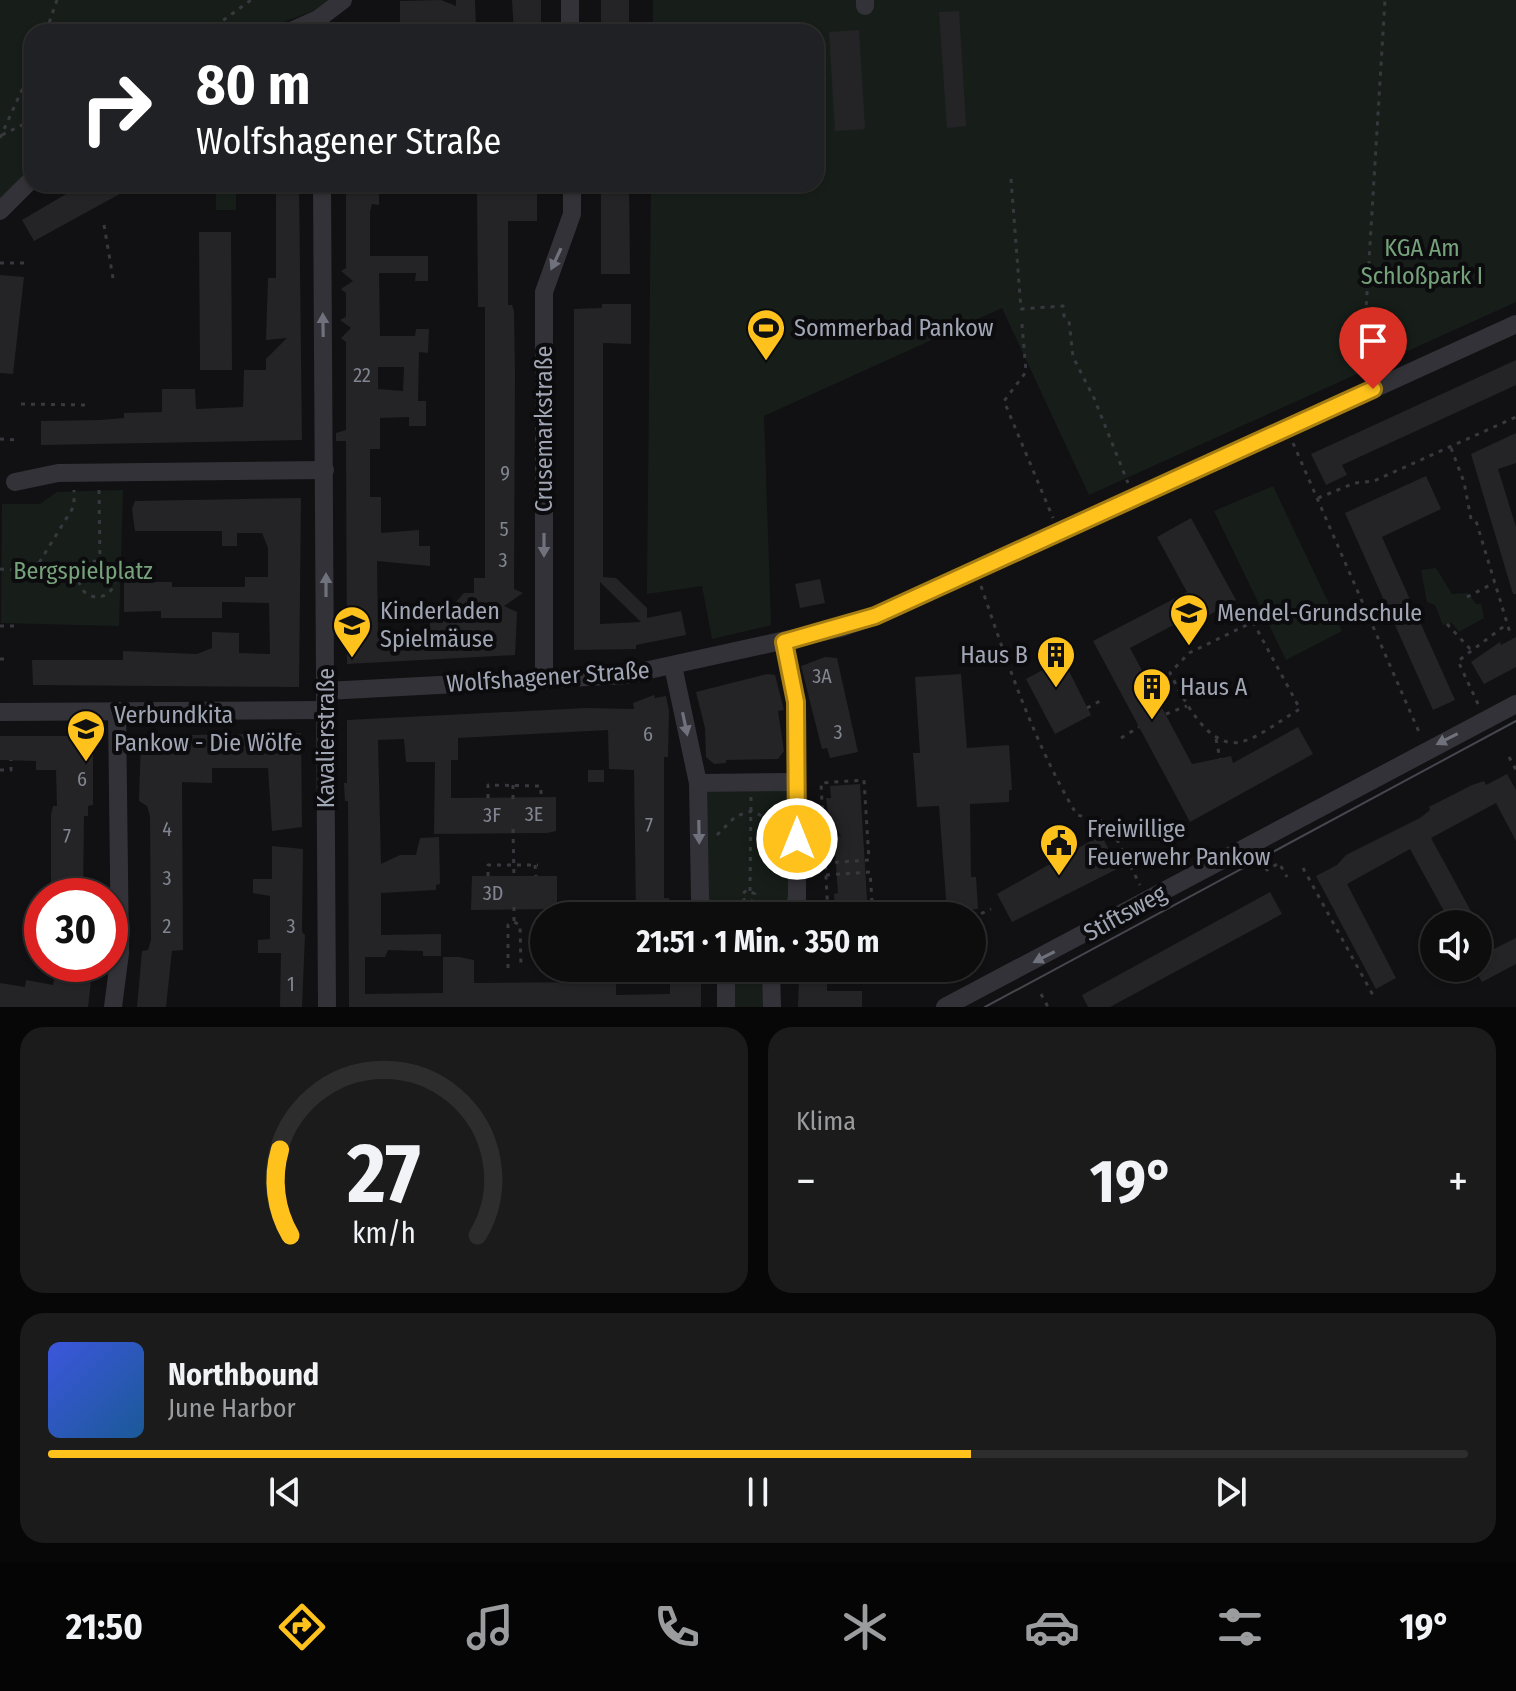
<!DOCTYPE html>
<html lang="de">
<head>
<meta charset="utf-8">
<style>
  :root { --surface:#0d0d0e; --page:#1b1b1c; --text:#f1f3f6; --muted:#9a9c9e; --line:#2d2d2e; --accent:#ffc21d }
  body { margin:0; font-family:"Fira Sans Condensed",sans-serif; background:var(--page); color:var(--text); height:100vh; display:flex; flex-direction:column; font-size:30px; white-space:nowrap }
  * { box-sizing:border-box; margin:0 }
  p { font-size:26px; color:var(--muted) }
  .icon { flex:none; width:44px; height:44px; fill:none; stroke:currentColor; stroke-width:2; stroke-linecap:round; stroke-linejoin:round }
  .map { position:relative; height:1007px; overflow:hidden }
  .side { display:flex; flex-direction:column; gap:20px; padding:20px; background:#070708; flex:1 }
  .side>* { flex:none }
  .hud { position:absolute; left:24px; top:24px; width:800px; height:168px; border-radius:24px; box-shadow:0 2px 6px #0004,0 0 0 2px var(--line); background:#202124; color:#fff; overflow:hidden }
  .buttons { position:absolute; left:1420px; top:910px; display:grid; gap:16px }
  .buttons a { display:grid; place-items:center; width:72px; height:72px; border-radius:50%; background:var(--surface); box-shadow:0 2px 6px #0004,0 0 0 2px var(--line); font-size:40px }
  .speed { position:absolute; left:24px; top:878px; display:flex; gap:16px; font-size:40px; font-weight:700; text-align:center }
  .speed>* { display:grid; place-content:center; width:104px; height:104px; border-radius:50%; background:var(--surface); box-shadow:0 2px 6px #0004,0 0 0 2px var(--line); line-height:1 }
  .speed .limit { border:12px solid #d22; background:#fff; color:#111 }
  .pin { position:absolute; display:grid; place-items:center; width:68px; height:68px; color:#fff; margin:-82px -34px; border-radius:50% 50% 50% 0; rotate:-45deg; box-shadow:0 0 8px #0007 }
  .pin .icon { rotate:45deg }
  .me { position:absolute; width:88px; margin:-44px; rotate:0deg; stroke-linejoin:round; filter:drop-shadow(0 0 6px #0008) }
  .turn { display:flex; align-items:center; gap:28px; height:168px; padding:0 40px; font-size:36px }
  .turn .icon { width:104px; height:104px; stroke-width:2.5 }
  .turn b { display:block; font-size:56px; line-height:68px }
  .big { font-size:60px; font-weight:700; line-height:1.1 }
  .side .tile { flex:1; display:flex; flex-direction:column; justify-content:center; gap:12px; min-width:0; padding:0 28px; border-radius:24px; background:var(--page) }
  .side .dial { align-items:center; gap:0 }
  .dial svg { height:208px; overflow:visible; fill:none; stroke:var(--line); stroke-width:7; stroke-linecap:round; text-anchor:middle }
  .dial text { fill:var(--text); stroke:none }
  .song { display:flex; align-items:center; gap:24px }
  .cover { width:96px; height:96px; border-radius:12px; background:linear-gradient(135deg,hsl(230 70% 55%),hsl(210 70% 35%)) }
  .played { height:8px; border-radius:4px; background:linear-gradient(90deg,var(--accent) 65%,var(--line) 65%) }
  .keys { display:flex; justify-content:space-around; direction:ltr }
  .heat { display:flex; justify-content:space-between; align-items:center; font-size:44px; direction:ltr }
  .side .tiles { flex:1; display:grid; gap:20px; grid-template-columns:1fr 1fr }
  .tile:last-child { grid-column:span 2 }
  .trip { position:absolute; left:530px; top:902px; width:456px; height:80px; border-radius:40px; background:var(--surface); box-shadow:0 2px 6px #0004,0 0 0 2px var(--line); font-weight:700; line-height:80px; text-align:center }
  .tab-bar { display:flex; height:128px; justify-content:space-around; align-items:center; background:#050506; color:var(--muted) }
  .tab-bar .icon { width:56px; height:56px }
  .tab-bar .on { color:var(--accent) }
  .tab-bar b { font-size:36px; color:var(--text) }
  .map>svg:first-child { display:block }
  .green { fill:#171e19 }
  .building { fill:#242427; fill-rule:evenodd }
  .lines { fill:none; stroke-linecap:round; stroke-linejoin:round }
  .path { stroke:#38393f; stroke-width:3; stroke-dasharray:4 6; stroke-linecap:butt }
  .minor { stroke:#323238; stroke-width:18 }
  .tram { stroke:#45464e; stroke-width:2 }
  .oneway { fill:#6f727d }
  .route-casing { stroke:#a67e13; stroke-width:20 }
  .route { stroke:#ffc21d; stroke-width:14 }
  .labels { text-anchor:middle; stroke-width:8; stroke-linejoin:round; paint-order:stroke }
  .number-label { font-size:20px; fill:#818591 }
  .park-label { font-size:24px; fill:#76a27b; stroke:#0c0c0e }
  .poi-label { font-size:24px; fill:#a1a6b5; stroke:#0c0c0e; text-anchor:start }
  .street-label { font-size:24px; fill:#a1a6b5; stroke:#0c0c0e }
</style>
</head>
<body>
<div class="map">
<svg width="1516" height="1007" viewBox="0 0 1516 1007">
  <rect width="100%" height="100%" fill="#111113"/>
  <!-- green -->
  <g class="green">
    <polygon points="0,0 328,0 313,11 257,32 32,32 32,167 0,200"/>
    <polygon points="653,0 1516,0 1516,302 1089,495 1002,308 764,416 771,625 712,639 702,586 647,594 651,184 816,184 816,32 653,32"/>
    <rect x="216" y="184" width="20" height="26"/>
    <polygon points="1273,486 1342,631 1286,660 1214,511"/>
    <polygon points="123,490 119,626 1,623 2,504 40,504 57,492"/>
    <polygon points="1436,568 1452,594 1468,593 1476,604 1481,604 1484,618 1459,632 1452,623 1443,625 1435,605 1427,602 1421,570"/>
    <polygon points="789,790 791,899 784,916 713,916 707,900 706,792"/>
    <polygon points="734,968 764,968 765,1007 735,1007"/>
  </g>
  <!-- building -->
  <g class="building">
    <polygon points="441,0 456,6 456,0 475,0 476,28 456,29 456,32 400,29 400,1"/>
    <polygon points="512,0 541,0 541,32 514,32"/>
    <rect x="601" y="0" width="28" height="32"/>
    <polygon points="959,11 966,126 947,128 939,12"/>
    <polygon points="859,30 865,129 835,131 829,32"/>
    <polygon points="83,184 138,184 34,241 22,220"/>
    <polygon points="276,184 299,184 302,440 41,445 41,421 100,420 124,418 124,413 162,412 162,389 195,389 196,409 243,407 244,370 266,370 266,359 287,338 266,340 268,278 276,278"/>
    <path d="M 346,184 L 379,184 L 379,205 L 372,204 L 370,212 L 370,256 L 428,256 L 428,281 L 415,281 L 416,273 L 379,273 L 380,336 L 415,336 L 416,329 L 429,329 L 428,353 L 419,352 L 418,401 L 426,401 L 426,426 L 409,426 L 409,417 L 380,418 L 380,449 L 370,449 L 370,497 L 381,497 L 381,533 L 419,530 L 419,546 L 430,546 L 430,566 L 377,561 L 378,633 L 430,630 L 430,610 L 455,610 L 455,603 L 464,593 L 474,593 L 474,578 L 485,578 L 485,307 L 478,307 L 477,190 L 509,190 L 509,184 L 537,184 L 537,221 L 508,221 L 508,305 L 512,305 L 514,311 L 515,374 L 514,589 L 523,593 L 504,606 L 517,612 L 515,655 L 347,664 L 346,441 L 336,441 L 336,433 L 346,430 L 346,342 L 341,338 L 351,328 L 340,320 L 346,317 L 346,293 L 341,289 L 353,281 L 341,271 L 346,268 ZM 378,367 L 404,367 L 403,391 L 378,389 Z"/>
    <polygon points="601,184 629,184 630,274 601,274"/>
    <polygon points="199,232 231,232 232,370 200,370"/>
    <polygon points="0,275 24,277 13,374 0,373"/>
    <path d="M 602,304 L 631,304 L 631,344 L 603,343 L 603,577 L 616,578 L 647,608 L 647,618 L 681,611 L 686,635 L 636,645 L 636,649 L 574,650 L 574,309 L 602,308 ZM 600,582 L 603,585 L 641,622 L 600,624 Z"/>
    <polygon points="1516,360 1516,385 1342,465 1347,475 1326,485 1311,454"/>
    <polygon points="1516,433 1516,463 1498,469 1516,527 1516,594 1513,594 1471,454"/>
    <polygon points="1426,476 1441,509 1382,537 1455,700 1433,710 1345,513"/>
    <polygon points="301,498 299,687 33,685 32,660 123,660 123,651 197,654 212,648 212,632 239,633 239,653 270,654 269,603 222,602 222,618 161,618 161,611 124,612 124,582 172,582 172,587 245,587 245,577 268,577 268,548 262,533 237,533 237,546 222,546 222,531 135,531 132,509 135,501"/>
    <polygon points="1191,518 1236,600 1202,619 1198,612 1130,648 1192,764 1231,756 1233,763 1298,727 1313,754 1190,822 1093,641 1187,592 1157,537"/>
    <polygon points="820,579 825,603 800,608 795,584"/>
    <polygon points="1516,637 1516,667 1484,684 1471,662 1500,642 1501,645"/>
    <polygon points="825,657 837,658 858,752 830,758 827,748 822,749 801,666"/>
    <polygon points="1063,659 1091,715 1055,734 1026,679"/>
    <polygon points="767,674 775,675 784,710 778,711 784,751 778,759 726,760 726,763 714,764 706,757 705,728 696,692"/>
    <polygon points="961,674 967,748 1009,745 1012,790 1009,790 1009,802 970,804 971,877 976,877 978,909 947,911 939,806 917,807 913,753 920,753 915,677"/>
    <polygon points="654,695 655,698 666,696 669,711 668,757 664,757 664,898 669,898 669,916 636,916 634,770 609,769 608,730 458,738 458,760 451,760 451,798 556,797 556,831 547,833 434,834 435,762 406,762 404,739 378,740 381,864 400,855 416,855 420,838 439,837 440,884 436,885 436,890 381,893 381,935 441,934 441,956 423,956 423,951 388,950 385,957 365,957 365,994 443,993 443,957 459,957 474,960 474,983 585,982 585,968 616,968 616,995 670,994 670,981 698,981 701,982 701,1007 349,1007 348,801 345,801 344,783 347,783 347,720 586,708 634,709 633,703"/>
    <polygon points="301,733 302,827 272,831 268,768 212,768 212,783 182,782 183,950 172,951 166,1007 137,1007 142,951 148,950 151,940 150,816 147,806 139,801 141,736"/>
    <polygon points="0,736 93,736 93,805 88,806 88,816 84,816 83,896 51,895 51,815 53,806 57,806 56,770 36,770 36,761 0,760"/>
    <rect x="588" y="770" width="16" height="12"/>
    <polygon points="1507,774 1516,790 1516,841 1496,803 1431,838 1478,924 1451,924 1410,849 1347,884 1396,978 1376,989 1316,876 1337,865 1346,855 1420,818 1430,810 1429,807 1472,785 1484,781 1486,785"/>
    <polygon points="860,784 868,916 835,916 834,894 838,893 834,837 841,836 828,814 826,798 831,798 830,786"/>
    <polygon points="1101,835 1119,868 1012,922 997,894"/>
    <polygon points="272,846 303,849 302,932 305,935 302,1007 280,1007 281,953 258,953 258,940 270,939 270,896 253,893 253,879 272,879"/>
    <polygon points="472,876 557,876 557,909 471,910"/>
    <polygon points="1270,892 1282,914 1110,1007 1088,1007 1082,995"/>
    <polygon points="1478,925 1492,950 1516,938 1516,964 1482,982 1478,975"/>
    <polygon points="57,964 93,964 88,1007 0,1007 0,983 25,987 26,980 53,985"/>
    <polygon points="799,977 827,978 827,991 862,991 862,1007 798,1007"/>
  </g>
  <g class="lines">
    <!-- path -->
    <g class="path">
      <polyline points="46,32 57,0"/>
      <polyline points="207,32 251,0"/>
      <polyline points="2,135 32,120"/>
      <polyline points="0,138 32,68"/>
      <polyline points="1011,179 1021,309 1063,306 1064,316 1069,321 1073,357 1094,398 1128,483"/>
      <polyline points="104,225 113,278"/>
      <polyline points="0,263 26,263"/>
      <polyline points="1022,324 1026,372 1004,401 1053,518"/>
      <polyline points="1362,375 1385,0"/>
      <polyline points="21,404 89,405"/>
      <polyline points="0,439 18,440"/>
      <polyline points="1293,443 1419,732"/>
      <polyline points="1451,448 1464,482 1471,519 1476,521 1511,636"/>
      <polyline points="99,490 100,562"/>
      <polyline points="1318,498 1355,483 1374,481 1516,417"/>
      <circle cx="97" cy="579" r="18"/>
      <polyline points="0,569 80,574"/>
      <polyline points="34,571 74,506 74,490"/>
      <path d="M 981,586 C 1008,665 1034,743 1077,815 L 1108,822 L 1140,885"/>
      <polyline points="1467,597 1494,583"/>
      <path d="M 1253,622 L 1300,709 C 1282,719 1263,735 1244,741 C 1209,753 1183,698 1170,673 L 1189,653 Z"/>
      <polyline points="1447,624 1472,651"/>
      <polyline points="0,626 19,626"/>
      <polyline points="0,659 4,659"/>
      <polyline points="1478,704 1458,661 1507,624"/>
      <polyline points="1087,708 1102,700"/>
      <polyline points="1166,714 1187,706"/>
      <polyline points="1121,738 1139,727"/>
      <polyline points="1216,739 1220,759"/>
      <polyline points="1509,757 1516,770"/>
      <polyline points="0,770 11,770 11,760"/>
      <polyline points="513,785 513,800"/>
      <polyline points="488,798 488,785 541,786 541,797"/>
      <polyline points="812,823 832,822"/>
      <polyline points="513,829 514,878"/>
      <polyline points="717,835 736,816 752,811 768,819 780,833"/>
      <polyline points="1261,859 1267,870 1279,863 1287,877"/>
      <polyline points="825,863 869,860 864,780 821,783 828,914"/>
      <polyline points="535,865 536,876"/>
      <polyline points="1303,868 1374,997"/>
      <polyline points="826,875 870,872 873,916"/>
      <polyline points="488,876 488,865 538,865"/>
      <polyline points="750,891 751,797"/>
      <polyline points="745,902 742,894 747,890 755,894 752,901"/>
      <polyline points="719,904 756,902 778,909"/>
      <polyline points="514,907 514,922"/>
      <polyline points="809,915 835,914"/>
      <polyline points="972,918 991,909"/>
      <polyline points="508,968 508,925 514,922 520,925 521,968"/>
      <polyline points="1041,994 1048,1007"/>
    </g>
    <!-- minor -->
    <g class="minor">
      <polyline points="570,0 570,32"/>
      <polyline points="865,0 865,6"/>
      <polyline points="289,32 318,19 343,0"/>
      <polyline points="322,184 327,1007"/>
      <polyline points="0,211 32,179"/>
      <polyline points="15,482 58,473 325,470"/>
      <polyline points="784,642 796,702 797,898 792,916"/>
      <polyline points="673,666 698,783 700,899 705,916"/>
      <polyline points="544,680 544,292 572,214 572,184"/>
      <polyline points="326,691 626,675 841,628 875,616 1516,324"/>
      <polyline points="0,712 325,710"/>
      <polyline points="698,783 797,782"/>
      <polyline points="771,968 772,1007"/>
      <polyline points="113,1007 120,953 117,711"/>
      <polyline points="726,1007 726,968"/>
      <polyline points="945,1007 1516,704"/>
    </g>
    <!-- tram -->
    <polyline class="tram" points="985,1007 1516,721"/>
  </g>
  <!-- one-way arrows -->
  <defs><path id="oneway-solid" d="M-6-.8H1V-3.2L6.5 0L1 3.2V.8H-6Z" transform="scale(2)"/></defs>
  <g class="oneway">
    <use href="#oneway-solid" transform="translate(556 259) rotate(115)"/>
    <use href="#oneway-solid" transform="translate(323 325) rotate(-91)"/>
    <use href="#oneway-solid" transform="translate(544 545) rotate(90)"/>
    <use href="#oneway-solid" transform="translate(326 585) rotate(-90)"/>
    <use href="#oneway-solid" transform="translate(685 724) rotate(78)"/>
    <use href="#oneway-solid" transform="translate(1447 739) rotate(153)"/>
    <use href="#oneway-solid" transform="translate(699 832) rotate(89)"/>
    <use href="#oneway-solid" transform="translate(1044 957) rotate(153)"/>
  </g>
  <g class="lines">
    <!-- route casing -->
    <g class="route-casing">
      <polyline id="route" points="797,839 796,702 784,642 875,616 1373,389"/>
    </g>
    <!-- route -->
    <use href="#route" class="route"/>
  </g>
  <!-- icons -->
  <defs>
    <g id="stadium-pin" transform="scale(2)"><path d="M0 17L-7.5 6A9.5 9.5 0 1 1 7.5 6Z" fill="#ffc21d" stroke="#0c0c0e"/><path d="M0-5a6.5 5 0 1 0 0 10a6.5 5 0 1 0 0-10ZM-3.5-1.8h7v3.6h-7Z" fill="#111"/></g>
    <g id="school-pin" transform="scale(2)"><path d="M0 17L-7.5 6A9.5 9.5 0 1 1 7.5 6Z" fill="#ffc21d" stroke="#0c0c0e"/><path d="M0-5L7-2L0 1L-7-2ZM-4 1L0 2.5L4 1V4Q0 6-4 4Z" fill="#111"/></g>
    <g id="building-pin" transform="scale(2)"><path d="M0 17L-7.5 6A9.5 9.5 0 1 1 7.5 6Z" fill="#ffc21d" stroke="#0c0c0e"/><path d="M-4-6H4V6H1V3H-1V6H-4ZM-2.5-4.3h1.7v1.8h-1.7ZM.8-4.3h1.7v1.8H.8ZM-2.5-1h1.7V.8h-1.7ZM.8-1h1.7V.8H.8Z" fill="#111"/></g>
    <g id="civic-pin" transform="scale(2)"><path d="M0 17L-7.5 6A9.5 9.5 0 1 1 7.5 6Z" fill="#ffc21d" stroke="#0c0c0e"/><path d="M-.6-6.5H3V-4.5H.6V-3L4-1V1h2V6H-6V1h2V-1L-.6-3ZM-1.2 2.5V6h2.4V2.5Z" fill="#111"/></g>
  </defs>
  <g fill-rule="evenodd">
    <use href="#stadium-pin" x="766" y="328"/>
    <use href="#school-pin" x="1189" y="613"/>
    <use href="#school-pin" x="352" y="625"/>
    <use href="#building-pin" x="1056" y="655"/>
    <use href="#building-pin" x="1152" y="687"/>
    <use href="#school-pin" x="86" y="729"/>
    <use href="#civic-pin" x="1059" y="843"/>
  </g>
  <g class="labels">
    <!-- number labels -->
    <g class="number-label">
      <text x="362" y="382">22</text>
      <text x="505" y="480">9</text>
      <text x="504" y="536">5</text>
      <text x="503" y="567">3</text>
      <text x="822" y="683">3A</text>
      <text x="838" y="739">3</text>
      <text x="648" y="741">6</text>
      <text x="82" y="786">6</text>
      <text x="534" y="821">3E</text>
      <text x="492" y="822">3F</text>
      <text x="649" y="832">7</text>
      <text x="167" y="836">4</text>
      <text x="67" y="843">7</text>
      <text x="167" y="885">3</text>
      <text x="493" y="900">3D</text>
      <text x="167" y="933">2</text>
      <text x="291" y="933">3</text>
      <text x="291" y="991">1</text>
    </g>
    <!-- park labels -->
    <g class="park-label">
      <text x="1422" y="256">KGA Am<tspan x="1422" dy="28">Schloßpark I</tspan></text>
      <text x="83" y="579">Bergspielplatz</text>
    </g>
    <!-- poi labels -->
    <g class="poi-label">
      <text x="794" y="336">Sommerbad Pankow</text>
      <text x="380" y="619">Kinderladen<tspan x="380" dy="28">Spielmäuse</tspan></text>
      <text x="1217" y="621">Mendel-Grundschule</text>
      <text x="1028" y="663" text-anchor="end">Haus B</text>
      <text x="1180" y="695">Haus A</text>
      <text x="114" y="723">Verbundkita<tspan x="114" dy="28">Pankow - Die Wölfe</tspan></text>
      <text x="1087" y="837">Freiwillige<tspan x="1087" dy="28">Feuerwehr Pankow</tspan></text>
    </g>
    <!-- street labels -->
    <g class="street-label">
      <text transform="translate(544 429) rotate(-90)" y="8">Crusemarkstraße</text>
      <text transform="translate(548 677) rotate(-4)" y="8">Wolfshagener Straße</text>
      <text transform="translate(326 738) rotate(-90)" y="8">Kavalierstraße</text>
      <text transform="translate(1125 913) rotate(-29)" y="8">Stiftsweg</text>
    </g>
  </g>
</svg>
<div class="buttons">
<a><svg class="icon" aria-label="sound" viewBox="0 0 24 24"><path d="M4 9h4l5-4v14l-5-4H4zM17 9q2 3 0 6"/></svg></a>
</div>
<div class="speed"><div class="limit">30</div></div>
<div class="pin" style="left:1373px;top:389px;background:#d93025"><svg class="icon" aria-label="arrive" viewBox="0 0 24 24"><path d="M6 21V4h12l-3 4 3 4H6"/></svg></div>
<svg class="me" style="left:797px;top:839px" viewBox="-20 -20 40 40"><circle r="17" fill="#ffc21d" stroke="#fff" stroke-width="3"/><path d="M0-11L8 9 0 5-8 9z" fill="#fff"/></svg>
<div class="trip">21:51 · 1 Min. · 350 m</div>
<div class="hud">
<div class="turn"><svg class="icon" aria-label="right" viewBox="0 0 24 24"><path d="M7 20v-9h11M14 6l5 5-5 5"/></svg><div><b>80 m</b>Wolfshagener Straße</div></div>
</div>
</div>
<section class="side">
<div class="tiles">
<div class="tile dial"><svg viewBox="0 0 100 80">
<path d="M14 69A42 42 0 1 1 86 69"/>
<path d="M14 69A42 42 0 0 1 10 36" stroke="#ffc21d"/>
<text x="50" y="56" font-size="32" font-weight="700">27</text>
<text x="50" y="72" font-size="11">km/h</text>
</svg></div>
<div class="tile"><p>Klima</p>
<div class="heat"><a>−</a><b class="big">19°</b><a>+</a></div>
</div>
<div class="tile">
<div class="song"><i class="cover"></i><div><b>Northbound</b><p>June Harbor</p></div></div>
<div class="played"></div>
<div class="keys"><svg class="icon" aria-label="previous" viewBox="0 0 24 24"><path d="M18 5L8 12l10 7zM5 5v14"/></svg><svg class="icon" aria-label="pause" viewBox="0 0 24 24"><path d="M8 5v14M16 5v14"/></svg><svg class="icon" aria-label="next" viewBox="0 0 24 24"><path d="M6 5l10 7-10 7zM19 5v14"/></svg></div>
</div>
</div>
</section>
<nav class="tab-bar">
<b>21:50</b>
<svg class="icon on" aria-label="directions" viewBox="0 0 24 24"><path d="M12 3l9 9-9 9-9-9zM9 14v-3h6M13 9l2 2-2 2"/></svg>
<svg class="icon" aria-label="music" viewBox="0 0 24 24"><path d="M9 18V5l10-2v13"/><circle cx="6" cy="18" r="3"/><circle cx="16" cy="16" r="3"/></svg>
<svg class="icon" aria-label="phone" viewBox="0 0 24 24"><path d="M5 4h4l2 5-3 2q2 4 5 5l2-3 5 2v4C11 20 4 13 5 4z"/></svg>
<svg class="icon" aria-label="climate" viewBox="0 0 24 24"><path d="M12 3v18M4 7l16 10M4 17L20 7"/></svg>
<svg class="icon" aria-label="car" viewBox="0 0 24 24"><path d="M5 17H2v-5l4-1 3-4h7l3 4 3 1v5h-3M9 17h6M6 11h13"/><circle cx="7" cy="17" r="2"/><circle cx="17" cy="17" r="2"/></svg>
<svg class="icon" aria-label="filters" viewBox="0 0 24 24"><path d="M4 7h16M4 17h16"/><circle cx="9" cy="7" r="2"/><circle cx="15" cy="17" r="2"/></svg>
<b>19°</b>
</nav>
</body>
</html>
